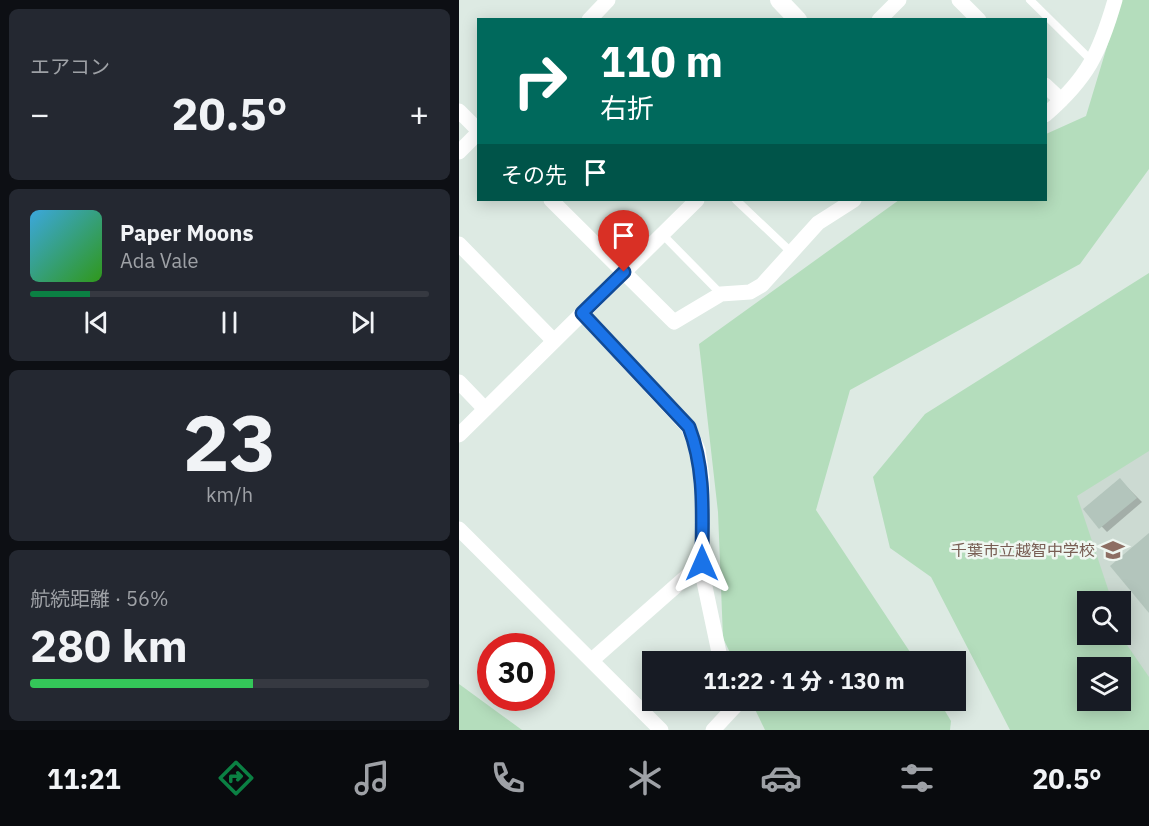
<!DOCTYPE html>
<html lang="ja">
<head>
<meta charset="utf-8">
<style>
  :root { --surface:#171b24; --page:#242831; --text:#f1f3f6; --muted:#9ea1a6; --line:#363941; --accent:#0b8043 }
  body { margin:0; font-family:"IBM Plex Sans","Noto Sans JP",sans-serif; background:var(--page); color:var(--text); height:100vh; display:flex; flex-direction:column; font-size:22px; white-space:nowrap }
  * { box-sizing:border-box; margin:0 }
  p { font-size:20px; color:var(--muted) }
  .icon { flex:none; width:33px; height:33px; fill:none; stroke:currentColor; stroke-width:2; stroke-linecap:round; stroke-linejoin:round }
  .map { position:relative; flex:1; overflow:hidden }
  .drawer { display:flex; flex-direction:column; gap:9px; padding:9px; background:#0d0f14; width:459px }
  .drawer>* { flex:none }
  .guide { position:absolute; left:18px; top:18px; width:570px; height:183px; border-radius:0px; box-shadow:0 3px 15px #0003; background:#00695c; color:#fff; overflow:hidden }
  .fabs { position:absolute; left:618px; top:591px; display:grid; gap:12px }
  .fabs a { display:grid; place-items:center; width:54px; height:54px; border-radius:0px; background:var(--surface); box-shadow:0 3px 15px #0003; font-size:30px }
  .speed { position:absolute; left:18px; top:633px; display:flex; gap:12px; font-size:30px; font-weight:700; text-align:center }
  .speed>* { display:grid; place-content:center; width:78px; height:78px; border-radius:50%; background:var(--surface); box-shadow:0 3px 15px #0003; line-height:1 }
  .speed .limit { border:9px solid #d22; background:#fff; color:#111 }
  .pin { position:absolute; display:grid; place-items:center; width:51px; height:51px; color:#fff; margin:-62px -26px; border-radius:50% 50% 50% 0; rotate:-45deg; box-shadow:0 0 6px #0007 }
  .pin .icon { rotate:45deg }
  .me { position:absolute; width:66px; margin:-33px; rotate:0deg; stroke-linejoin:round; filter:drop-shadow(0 0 4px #0008) }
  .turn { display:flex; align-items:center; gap:21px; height:126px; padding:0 24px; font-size:27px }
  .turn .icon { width:78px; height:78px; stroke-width:2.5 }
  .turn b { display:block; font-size:42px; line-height:51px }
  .then { display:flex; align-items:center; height:57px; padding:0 24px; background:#0003; gap:12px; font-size:22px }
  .big { font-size:45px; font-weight:800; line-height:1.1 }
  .drawer .widget { flex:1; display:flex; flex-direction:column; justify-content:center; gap:9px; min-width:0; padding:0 21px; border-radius:9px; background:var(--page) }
  .drawer .dial { align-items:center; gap:0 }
  .dial b { font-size:78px; line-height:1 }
  .song { display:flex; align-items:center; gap:18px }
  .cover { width:72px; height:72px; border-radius:9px; background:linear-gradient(135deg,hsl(200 70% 55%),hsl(110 70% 35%)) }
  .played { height:6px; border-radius:3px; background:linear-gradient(90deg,var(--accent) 15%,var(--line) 15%) }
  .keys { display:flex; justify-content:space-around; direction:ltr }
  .heat { display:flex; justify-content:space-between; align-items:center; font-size:33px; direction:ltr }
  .charge { height:9px; border-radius:4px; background:linear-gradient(90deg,#34c759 56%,var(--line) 0) }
  .trip { position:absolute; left:183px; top:651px; width:324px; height:60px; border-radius:0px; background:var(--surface); box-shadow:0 3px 15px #0003; font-weight:800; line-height:60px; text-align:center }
  .dock { display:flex; height:96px; justify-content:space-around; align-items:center; background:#090b0e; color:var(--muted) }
  .dock .icon { width:42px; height:42px }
  .dock .on { color:var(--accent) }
  .dock b { font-size:27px; color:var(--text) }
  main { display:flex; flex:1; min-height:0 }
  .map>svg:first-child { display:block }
  .built { fill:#ccdad2 }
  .green { fill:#b4ddbc; fill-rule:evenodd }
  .shadow { fill:#0003 }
  .building { fill:#b3c5bc }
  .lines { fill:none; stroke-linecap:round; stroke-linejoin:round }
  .service { stroke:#fff; stroke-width:8 }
  .minor { stroke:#fff; stroke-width:15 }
  .tertiary { stroke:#fff; stroke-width:18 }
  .route-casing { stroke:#114b97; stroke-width:15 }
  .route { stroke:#1a73e8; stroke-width:10 }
  .labels { text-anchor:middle; stroke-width:5; stroke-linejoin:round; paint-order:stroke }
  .education-label { font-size:16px; fill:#785e54; stroke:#eef7f1; text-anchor:end }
</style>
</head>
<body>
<main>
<section class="drawer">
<div class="widget"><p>エアコン</p>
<div class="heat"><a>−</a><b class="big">20.5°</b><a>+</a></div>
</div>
<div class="widget">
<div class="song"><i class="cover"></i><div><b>Paper Moons</b><p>Ada Vale</p></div></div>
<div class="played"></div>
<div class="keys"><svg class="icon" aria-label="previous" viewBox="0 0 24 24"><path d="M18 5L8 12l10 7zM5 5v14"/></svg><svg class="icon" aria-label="pause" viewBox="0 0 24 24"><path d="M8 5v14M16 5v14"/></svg><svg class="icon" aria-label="next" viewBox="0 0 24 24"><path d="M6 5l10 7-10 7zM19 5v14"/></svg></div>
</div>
<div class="widget dial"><b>23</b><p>km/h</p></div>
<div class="widget"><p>航続距離 · 56%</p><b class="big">280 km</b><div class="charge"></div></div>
</section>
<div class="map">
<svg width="690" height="730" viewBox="0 0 690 730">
  <rect width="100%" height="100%" fill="#ddeae3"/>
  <!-- built -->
  <polygon class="built" points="690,445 690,730 662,668 662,602 633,601 603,499"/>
  <!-- green -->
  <g class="green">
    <polygon points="662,0 690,0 690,169 621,264 391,390 357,510 457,661 275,661 264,638 259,512 240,344 440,200 586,200 587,134 627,116"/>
    <path d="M 690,273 L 690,451 L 618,496 L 653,601 L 628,602 L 628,634 L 662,634 L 662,626 L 668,645 L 690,677 L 690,730 L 551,730 L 472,577 L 431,548 L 414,477 L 466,414 ZM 628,668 L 662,668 L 662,700 L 628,700 Z"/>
    <polygon points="0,684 63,730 0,730"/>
    <polygon points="292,701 480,701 492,721 491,730 306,730"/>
  </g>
  <!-- shadow -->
  <polygon class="shadow" points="661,480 683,502 648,532 626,509"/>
  <!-- building -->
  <g class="building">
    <polygon points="661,478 678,498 640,529 624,509"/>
    <polygon points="690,533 690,613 651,566"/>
  </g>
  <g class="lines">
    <!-- service -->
    <g class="service">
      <polyline points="571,0 634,62"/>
      <polyline points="277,200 332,252"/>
      <polyline points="203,234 262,294"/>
    </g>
    <!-- minor -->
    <g class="minor">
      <polyline points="500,0 520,20"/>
      <polyline points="130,20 149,0"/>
      <polyline points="420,20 440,0"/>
      <polyline points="586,85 602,100"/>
      <polyline points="0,111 20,131"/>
      <path d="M 586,115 C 629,78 641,52 656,0"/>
      <polyline points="0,152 20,132"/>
      <polyline points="92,200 215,322 262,294 291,292 303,285 359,223 395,200"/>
      <polyline points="0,244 95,341"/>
      <polyline points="123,313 229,427 239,450 243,477 244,577 262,662"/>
      <polyline points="0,382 26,409"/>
      <polyline points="0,435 238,200"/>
      <polyline points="0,529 202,730"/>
      <polyline points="133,660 243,563"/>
      <polyline points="254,730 282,700"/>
    </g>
    <!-- tertiary -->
    <polyline class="tertiary" points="320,0 339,20"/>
  </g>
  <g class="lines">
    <!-- route casing -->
    <g class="route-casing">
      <path id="route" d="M 165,272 L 123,313 L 230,427 C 247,471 243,517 243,563"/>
    </g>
    <!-- route -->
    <use href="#route" class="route"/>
  </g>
  <!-- icons -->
  <defs>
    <g id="school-bare" transform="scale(1.8)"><path d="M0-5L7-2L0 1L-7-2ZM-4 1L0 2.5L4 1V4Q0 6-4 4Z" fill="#8d6e63" stroke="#eef7f1" stroke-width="2.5" paint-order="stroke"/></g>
  </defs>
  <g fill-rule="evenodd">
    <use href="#school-bare" x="654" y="550"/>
  </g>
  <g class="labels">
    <!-- education labels -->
    <g class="education-label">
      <text x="636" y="556">千葉市立越智中学校</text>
    </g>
  </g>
</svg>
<div class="fabs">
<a><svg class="icon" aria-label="search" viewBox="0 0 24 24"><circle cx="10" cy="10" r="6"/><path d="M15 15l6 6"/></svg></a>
<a><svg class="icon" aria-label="layers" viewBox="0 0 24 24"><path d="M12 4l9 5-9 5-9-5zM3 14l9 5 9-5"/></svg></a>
</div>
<div class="speed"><div class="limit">30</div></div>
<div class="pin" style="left:165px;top:272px;background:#d93025"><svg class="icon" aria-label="arrive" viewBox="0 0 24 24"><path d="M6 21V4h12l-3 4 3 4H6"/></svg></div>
<svg class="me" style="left:243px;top:563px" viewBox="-20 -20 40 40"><path d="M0-17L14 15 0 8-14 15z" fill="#1a73e8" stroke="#fff" stroke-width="4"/></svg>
<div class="trip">11:22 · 1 分 · 130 m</div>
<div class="guide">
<div class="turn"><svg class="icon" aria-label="right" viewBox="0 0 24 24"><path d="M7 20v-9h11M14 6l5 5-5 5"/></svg><div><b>110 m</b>右折</div></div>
<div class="then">その先<svg class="icon" aria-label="arrive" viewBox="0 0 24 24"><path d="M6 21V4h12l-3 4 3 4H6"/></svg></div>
</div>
</div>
</main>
<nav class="dock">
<b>11:21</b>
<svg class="icon on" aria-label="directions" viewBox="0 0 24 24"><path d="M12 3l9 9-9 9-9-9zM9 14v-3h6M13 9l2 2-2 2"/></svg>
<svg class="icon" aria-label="music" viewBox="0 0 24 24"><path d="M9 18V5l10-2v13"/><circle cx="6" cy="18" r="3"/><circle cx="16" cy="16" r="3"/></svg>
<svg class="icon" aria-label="phone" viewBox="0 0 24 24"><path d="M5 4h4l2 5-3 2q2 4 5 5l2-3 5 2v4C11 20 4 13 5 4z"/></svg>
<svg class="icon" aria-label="climate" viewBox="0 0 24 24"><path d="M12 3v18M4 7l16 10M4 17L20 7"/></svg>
<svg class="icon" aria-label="car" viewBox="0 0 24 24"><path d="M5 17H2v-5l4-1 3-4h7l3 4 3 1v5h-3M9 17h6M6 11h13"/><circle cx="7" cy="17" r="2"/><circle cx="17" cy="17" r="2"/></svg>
<svg class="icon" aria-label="filters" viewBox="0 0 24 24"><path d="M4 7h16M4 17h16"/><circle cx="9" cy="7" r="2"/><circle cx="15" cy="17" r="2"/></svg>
<b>20.5°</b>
</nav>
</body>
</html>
